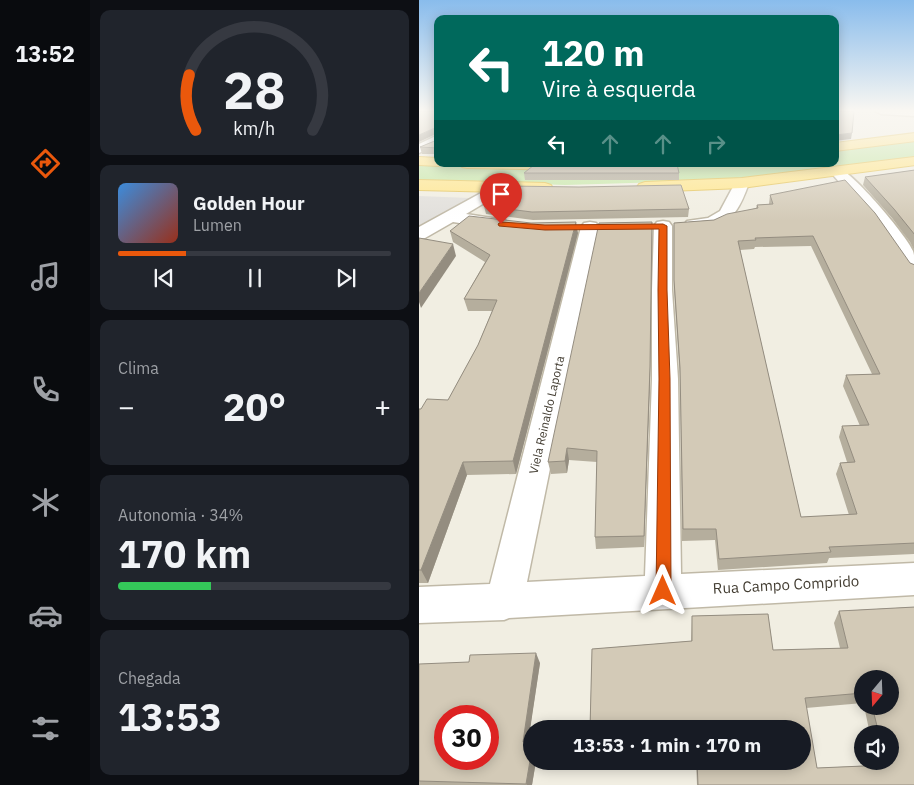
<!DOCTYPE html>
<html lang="pt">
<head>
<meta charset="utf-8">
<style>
  :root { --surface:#171b24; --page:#20242c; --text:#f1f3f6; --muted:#9ea1a6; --line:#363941; --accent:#ea580c }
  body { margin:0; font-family:"IBM Plex Sans",sans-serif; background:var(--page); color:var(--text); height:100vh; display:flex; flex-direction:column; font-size:19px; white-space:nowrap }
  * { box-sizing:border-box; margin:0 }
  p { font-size:16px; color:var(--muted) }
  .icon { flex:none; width:28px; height:28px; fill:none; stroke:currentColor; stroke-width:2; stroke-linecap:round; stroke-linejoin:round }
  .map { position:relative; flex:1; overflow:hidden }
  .drawer { display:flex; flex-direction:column; gap:10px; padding:10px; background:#0d0f14; width:329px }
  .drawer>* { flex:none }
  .banner { position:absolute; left:15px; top:15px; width:405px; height:152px; border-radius:10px; box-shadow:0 2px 12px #0003; background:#00695c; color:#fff; overflow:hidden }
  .needle { width:32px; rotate:199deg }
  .controls { position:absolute; left:435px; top:670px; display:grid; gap:10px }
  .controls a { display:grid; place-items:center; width:45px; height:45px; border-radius:50%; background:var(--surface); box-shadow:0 2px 12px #0003; font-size:25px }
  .speed { position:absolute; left:15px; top:705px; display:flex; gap:10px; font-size:25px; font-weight:700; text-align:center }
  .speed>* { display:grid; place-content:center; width:65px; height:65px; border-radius:50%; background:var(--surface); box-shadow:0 2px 12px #0003; line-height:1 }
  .speed .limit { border:8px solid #d22; background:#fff; color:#111 }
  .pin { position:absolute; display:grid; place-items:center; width:42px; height:42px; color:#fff; margin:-51px -21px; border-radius:50% 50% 50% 0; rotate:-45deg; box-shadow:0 0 5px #0007 }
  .pin .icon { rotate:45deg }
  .me { position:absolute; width:55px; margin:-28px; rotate:0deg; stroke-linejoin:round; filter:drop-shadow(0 0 4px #0008) }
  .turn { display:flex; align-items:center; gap:18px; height:105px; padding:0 25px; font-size:22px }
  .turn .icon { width:65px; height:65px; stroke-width:2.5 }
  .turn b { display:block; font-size:35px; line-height:42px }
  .lanes { display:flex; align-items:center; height:48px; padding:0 25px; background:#0003; justify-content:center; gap:25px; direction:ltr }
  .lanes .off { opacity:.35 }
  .big { font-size:38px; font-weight:700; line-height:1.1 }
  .drawer .card { flex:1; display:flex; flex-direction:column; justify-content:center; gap:8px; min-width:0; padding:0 18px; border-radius:10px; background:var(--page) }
  .drawer .dial { align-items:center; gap:0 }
  .dial svg { height:130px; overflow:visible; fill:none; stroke:var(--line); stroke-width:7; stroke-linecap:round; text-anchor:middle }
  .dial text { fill:var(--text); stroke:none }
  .song { display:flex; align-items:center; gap:15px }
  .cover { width:60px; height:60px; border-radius:8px; background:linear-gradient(135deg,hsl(210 70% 55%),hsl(10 70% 35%)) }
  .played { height:5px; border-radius:2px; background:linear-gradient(90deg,var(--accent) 25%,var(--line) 25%) }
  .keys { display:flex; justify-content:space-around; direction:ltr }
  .heat { display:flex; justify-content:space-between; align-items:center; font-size:28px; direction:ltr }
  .charge { height:8px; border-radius:4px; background:linear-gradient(90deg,#34c759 34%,var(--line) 0) }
  .trip { position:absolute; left:104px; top:720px; width:288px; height:50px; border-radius:25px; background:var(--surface); box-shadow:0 2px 12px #0003; font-weight:700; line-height:50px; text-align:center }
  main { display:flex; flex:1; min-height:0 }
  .tabs { display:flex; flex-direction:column; width:90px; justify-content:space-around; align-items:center; background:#090b0e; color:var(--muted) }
  .tabs .icon { width:35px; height:35px }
  .tabs .selected { color:var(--accent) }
  .tabs b { font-size:22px; color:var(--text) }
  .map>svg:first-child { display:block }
  .green { fill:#c7e7a9 }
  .parking { fill:#e1dfdb }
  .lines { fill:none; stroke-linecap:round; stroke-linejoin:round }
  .street-casing { stroke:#c0b9a7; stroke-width:3 }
  .primary-casing { stroke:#e5c55c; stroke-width:2 }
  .street { fill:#fff; fill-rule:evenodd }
  .primary { fill:#ffe68d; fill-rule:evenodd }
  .wall { fill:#b5ae9d; fill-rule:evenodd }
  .shaded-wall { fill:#948d80 }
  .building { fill:#d3cab7; stroke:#948d80; fill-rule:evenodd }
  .route { fill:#ea580c; stroke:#983908 }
  .labels { text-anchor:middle; stroke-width:5; stroke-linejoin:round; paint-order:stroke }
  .street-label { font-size:12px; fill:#433d32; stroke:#fff }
  .near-street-label { font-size:15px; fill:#433d32; stroke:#fff }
</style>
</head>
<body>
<main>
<nav class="tabs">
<b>13:52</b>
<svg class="icon selected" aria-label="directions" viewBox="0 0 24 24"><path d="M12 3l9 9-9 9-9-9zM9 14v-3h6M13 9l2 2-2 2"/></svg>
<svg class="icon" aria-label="music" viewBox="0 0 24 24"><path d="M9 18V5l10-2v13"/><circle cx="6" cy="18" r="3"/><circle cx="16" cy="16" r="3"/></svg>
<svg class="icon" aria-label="phone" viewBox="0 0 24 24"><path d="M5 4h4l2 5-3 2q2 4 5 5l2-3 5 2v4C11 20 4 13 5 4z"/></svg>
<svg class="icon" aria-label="climate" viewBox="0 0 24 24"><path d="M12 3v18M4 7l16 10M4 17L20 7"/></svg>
<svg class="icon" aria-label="car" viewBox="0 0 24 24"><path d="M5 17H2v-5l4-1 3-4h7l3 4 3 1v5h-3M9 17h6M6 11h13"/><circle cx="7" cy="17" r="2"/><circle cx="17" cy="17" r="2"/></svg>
<svg class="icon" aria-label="filters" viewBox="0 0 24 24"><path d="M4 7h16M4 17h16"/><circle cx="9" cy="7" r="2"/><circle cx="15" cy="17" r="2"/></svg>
</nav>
<section class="drawer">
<div class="card dial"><svg viewBox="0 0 100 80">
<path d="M14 69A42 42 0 1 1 86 69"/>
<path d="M14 69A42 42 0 0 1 10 35" stroke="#ea580c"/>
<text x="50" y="56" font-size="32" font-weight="700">28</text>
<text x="50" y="72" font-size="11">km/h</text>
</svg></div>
<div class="card">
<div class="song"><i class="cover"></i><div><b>Golden Hour</b><p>Lumen</p></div></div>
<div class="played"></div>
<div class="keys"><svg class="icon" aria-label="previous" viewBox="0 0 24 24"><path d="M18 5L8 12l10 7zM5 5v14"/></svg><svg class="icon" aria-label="pause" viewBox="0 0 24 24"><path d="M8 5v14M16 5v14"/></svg><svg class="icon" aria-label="next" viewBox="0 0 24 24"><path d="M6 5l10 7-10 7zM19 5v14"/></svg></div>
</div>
<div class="card"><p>Clima</p>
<div class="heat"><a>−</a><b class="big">20°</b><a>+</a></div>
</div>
<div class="card"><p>Autonomia · 34%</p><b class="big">170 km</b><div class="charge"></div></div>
<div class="card"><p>Chegada</p><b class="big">13:53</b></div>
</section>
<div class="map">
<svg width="496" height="785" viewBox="0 0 496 785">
  <rect width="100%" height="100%" fill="#f1eee2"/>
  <!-- green -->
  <polygon class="green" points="495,140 495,157 311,180 146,185 0,180 0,165 180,169 277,164 416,164 416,150"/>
  <!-- parking -->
  <polygon class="parking" points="0,196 51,198 0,227"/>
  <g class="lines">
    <!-- street casing -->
    <g class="street-casing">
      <g id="street">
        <polygon points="456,111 496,111 496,116 462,114"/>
        <polygon points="19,135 19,144 0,153 0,144"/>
        <path d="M 419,168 C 433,171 488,236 494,251 C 496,257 496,267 496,274 L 489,272 L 455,221 L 414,175 L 412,172 L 414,169 Z"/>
        <path d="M 323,179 L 328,180 L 330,183 C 322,205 315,222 291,228 C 283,229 276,231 268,229 L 265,225 L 268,221 L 289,218 L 301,211 L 316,183 L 318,180 Z"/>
        <polygon points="82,182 87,184 90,187 87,190 47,214 86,220 89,224 86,228 80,229 34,222 6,238 0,239 0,227"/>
        <polygon points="244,221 250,222 253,226 253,290 259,379 262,574 496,563 496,595 90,618 85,620 0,623 0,587 71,584 162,227 165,223 171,222 177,223 180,227 108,582 226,576 233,379 233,290 235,226 238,222"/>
      </g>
    </g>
    <!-- primary casing -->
    <g class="primary-casing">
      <g id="primary">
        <polygon points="496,133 496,141 416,151 416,143"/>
        <polygon points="0,157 19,158 19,164 25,164 19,166 0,165"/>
        <polygon points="496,157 496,165 323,188 226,192 220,190 218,187 220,184 226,182 323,178"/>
        <polygon points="41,164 156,164 157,166 155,169 150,170 48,168 43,167"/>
        <polygon points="0,180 126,183 132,185 134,188 132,191 126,193 0,190"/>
      </g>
    </g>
    <!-- street -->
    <use href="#street" class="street"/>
    <!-- primary -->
    <use href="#primary" class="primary"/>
  </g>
  <!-- wall -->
  <g class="wall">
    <polygon points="19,111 19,154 3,154 1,147 18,140"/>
    <polygon points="496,170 496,252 491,242 473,218 444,185 446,177"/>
    <polygon points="105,173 260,173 260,180 106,180"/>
    <path d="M 351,195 L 491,263 L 496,265 L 496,554 L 410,558 L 408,563 L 299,570 L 296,540 L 263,541 L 261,379 L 255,290 L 255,223 L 295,220 L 337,208 L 338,205 L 350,204 ZM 392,246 L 453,374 L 427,375 L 424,386 L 441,426 L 423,426 L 420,437 L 428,462 L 421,463 L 417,474 L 430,515 L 382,517 L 321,250 L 335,249 L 336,247 Z"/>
    <polygon points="65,206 270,209 269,217 114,220 67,214"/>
    <polygon points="31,231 159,233 97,474 48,475 9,583 0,583 0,409 2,409 29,400 59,345 73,311 49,311 45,299 66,262 34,242"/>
    <polygon points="233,232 231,379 225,547 177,549 176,537 178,462 150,460 148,473 132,474 129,462"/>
    <path d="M 496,607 L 496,785 L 278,785 L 277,761 L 382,761 L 382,729 L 171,729 L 173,649 L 272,641 L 273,616 L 349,614 L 354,650 L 421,648 L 415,623 L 420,611 ZM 444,679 L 471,679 L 471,706 L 445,706 L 451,734 L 471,734 L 471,761 L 458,761 L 459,765 L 398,768 L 387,708 L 444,703 Z"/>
    <polygon points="121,663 109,741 112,761 117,761 113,785 0,785 0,664"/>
  </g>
  <!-- shaded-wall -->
  <g class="shaded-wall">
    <polygon points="18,127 19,133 0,142 0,135"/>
    <polygon points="433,133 432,139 416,141 417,135"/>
    <polygon points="157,222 159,233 97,474 94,461"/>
    <polygon points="233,232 231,379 225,547 225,536"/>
    <polygon points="34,244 37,256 2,308 0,302 0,293"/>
    <polygon points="148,448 150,460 148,473 146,461"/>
    <polygon points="44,462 48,475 9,583 2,570"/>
    <polygon points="117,653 121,663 108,750 104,742"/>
    <polygon points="112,755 112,761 117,761 113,785 108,785 107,784"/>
  </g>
  <!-- building -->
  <g class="building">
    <polygon points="0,111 19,111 19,148 1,147 18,140 18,127 0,135"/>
    <polygon points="416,111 435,111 433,133 417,135 416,138"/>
    <polygon points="200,164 258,164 260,173 105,173 115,165"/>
    <polygon points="496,170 496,235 475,209 446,177"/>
    <path d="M 426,180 L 456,213 L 491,263 L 496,265 L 496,543 L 410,547 L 412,552 L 300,559 L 297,529 L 264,529 L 261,368 L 255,280 L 255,223 L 295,220 L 308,214 L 339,208 L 338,205 L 354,204 L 351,195 ZM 394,236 L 461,374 L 427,375 L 450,425 L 423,426 L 436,462 L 421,463 L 438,514 L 382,517 L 319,241 L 337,240 L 336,238 Z"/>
    <polygon points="262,185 270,209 113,212 65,206 89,186 160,187"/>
    <polygon points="50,216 112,223 157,222 94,461 44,462 2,570 0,570 0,409 2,409 8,399 29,400 59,345 78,300 45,299 71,255 31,231"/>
    <polygon points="233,222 231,367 225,536 176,537 178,451 148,448 146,461 129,462 180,223"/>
    <polygon points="0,238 34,244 0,293"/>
    <path d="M 496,607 L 496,785 L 279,785 L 278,761 L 382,761 L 382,729 L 171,729 L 173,649 L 273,641 L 273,616 L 349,614 L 354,650 L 429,648 L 420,611 ZM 444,679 L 471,679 L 471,706 L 453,706 L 460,734 L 471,734 L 471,761 L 468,761 L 468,765 L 398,768 L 386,698 L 444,693 Z"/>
    <path d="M 117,653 L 104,742 L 112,741 L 112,755 L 107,784 L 0,781 L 0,664 L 50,662 L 51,655 ZM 26,716 L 69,716 L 69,759 L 26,759 Z"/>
  </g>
  <!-- sky -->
  <linearGradient id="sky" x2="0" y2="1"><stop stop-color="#89bcec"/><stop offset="0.5" stop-color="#f9f7f2"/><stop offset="1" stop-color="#f9f7f2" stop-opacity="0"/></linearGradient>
  <rect width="496" height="221" fill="url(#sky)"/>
  <!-- route -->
  <polygon class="route" points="82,222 126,225 244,224 248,226 248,290 251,379 252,591 250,596 244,598 239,596 237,591 240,379 239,290 240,229 126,230 80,226 79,224"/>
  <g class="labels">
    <!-- street labels -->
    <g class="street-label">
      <text transform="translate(128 415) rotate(-77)" y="4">Viela Reinaldo Laporta</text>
    </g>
    <!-- near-street labels -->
    <g class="near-street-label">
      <text transform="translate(367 585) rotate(-3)" y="5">Rua Campo Comprido</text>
    </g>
  </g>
</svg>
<div class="controls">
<a><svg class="needle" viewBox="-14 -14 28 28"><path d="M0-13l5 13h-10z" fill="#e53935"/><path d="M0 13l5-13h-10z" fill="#9ea1a6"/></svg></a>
<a><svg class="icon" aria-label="sound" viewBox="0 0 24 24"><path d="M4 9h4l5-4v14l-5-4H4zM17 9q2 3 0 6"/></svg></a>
</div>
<div class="speed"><div class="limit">30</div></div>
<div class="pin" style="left:82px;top:224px;background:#d93025"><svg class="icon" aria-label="arrive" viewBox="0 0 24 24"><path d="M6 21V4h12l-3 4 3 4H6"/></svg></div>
<svg class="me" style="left:244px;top:591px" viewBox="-20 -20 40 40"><path d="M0-17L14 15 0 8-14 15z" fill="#ea580c" stroke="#fff" stroke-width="4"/></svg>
<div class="trip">13:53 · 1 min · 170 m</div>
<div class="banner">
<div class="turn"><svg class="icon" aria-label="left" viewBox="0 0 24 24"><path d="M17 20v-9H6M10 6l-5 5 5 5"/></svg><div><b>120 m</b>Vire à esquerda</div></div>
<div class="lanes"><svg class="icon" aria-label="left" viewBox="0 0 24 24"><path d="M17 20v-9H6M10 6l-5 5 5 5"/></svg><svg class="icon off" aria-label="ahead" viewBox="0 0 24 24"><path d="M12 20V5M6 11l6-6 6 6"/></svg><svg class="icon off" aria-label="ahead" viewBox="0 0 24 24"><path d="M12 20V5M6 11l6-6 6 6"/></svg><svg class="icon off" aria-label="right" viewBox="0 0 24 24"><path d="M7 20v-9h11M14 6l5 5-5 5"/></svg></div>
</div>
</div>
</main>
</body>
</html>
